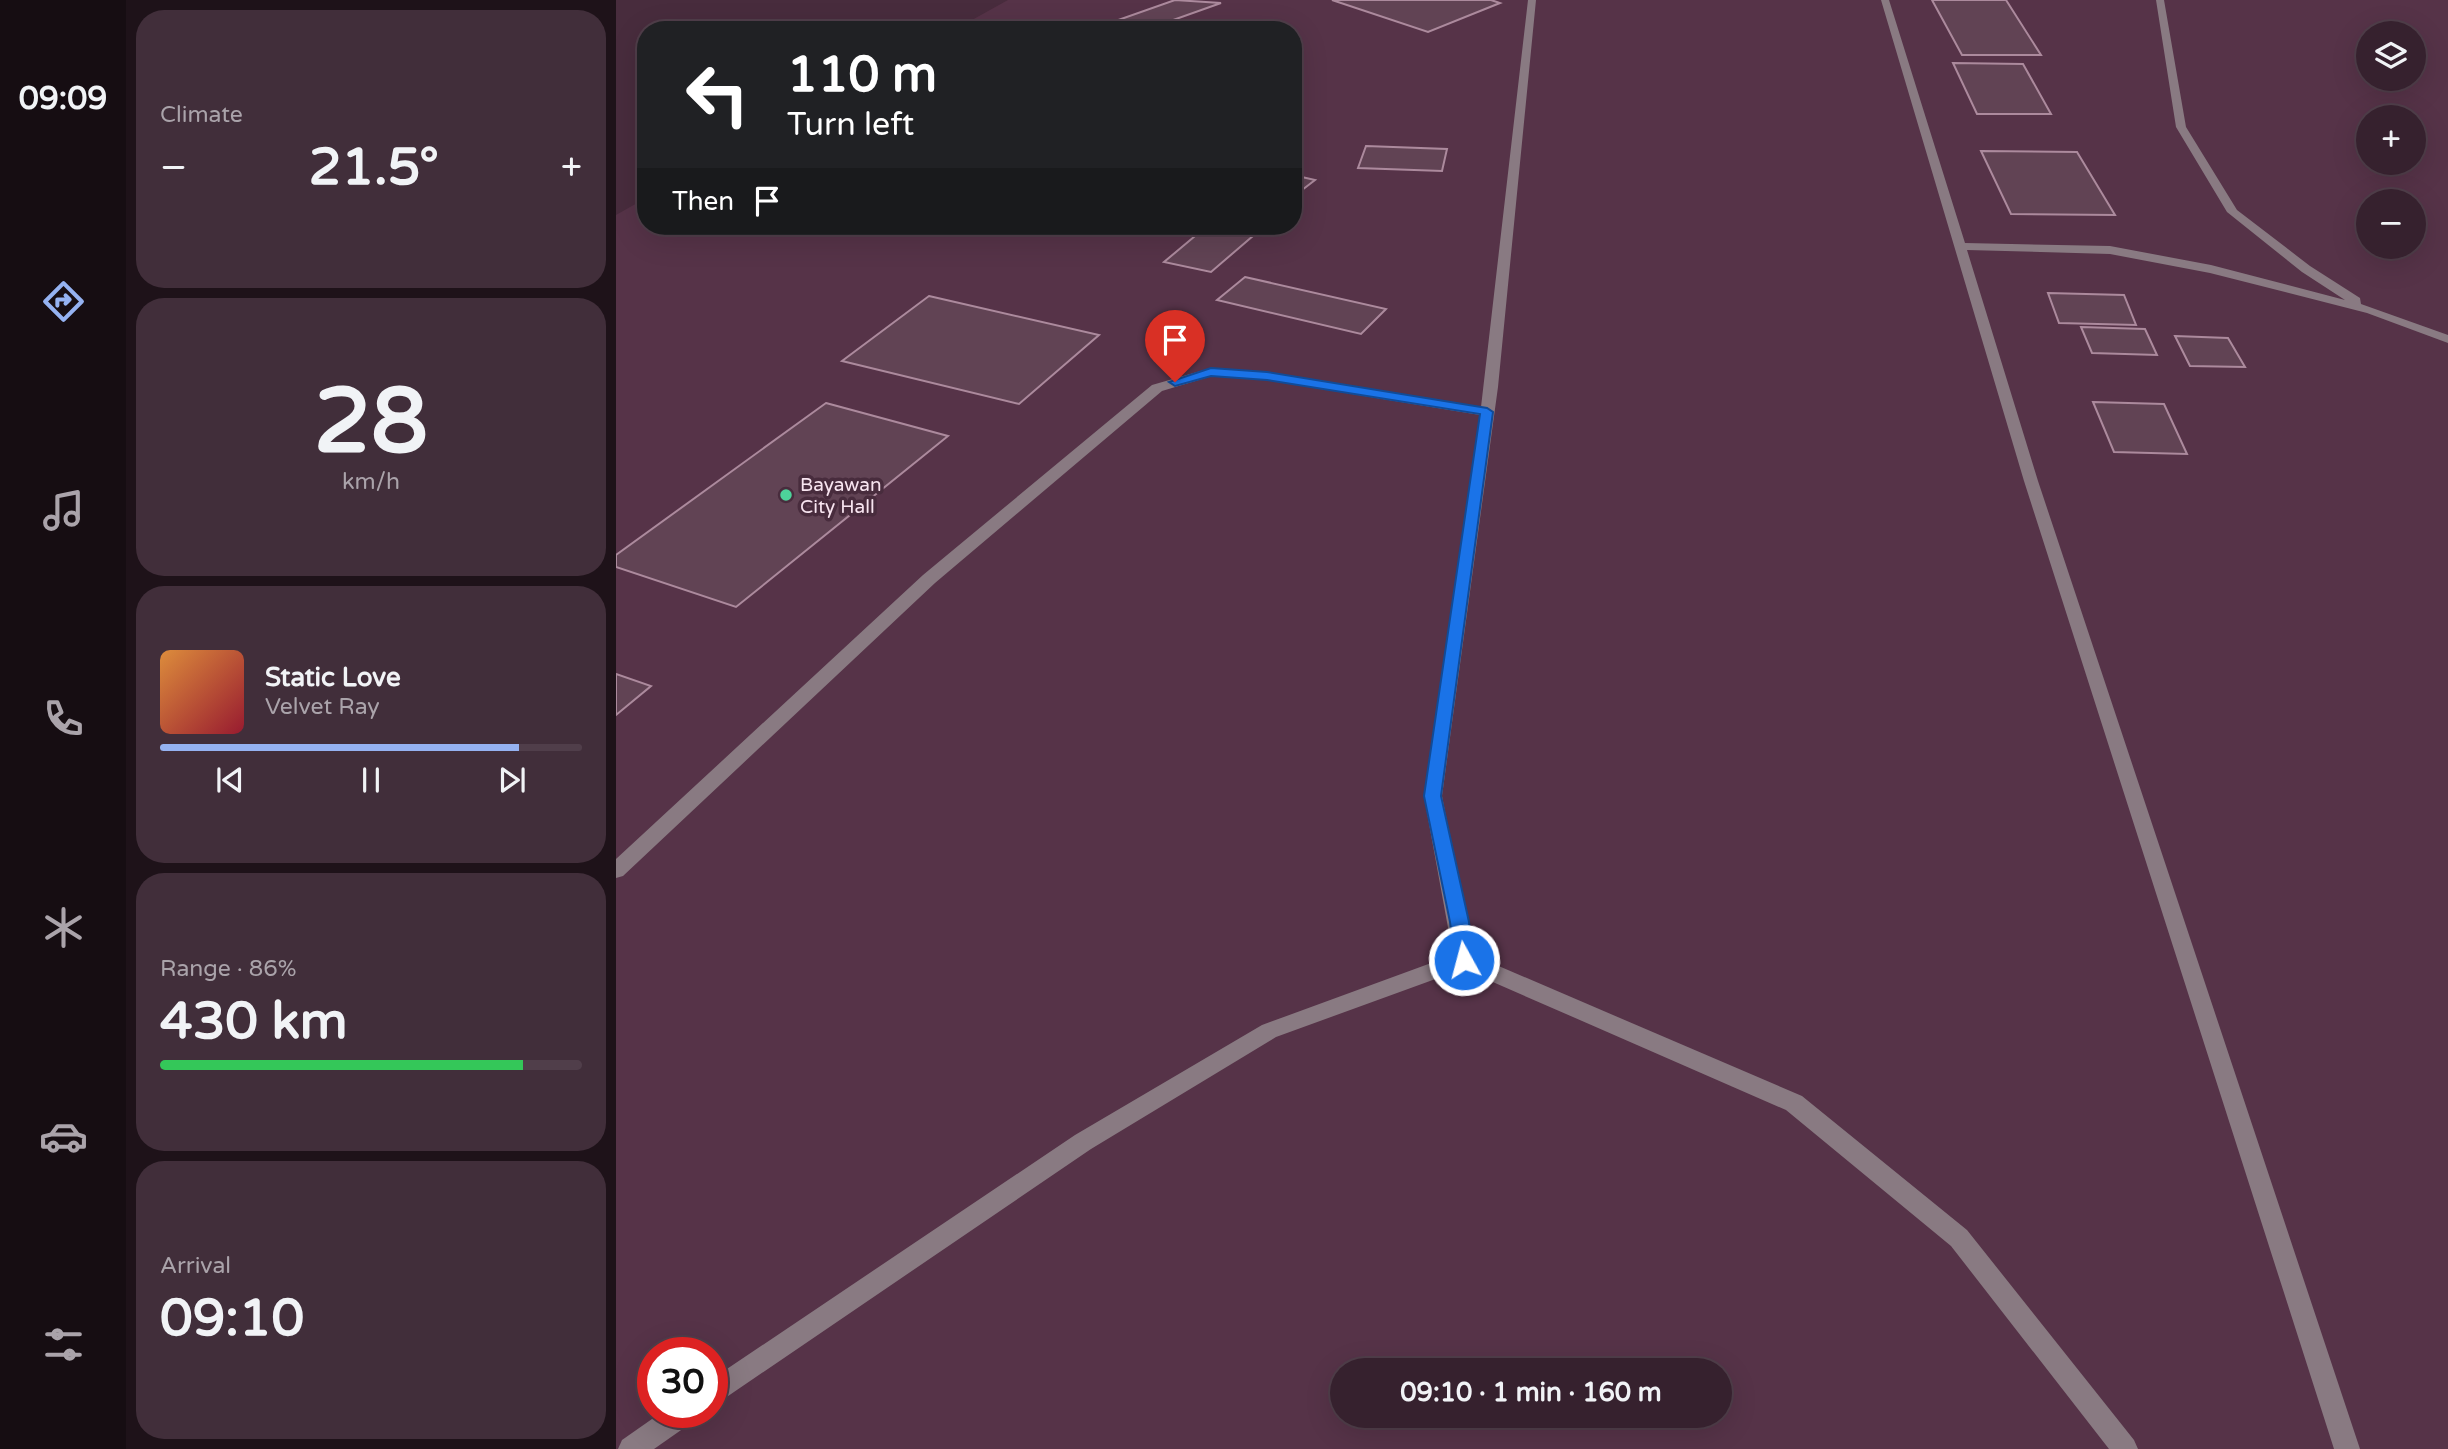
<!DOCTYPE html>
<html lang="en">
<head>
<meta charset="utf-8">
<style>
  :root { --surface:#36212e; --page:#412e3a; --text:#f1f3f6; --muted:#aaa3aa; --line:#503e4a; --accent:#95b2f1 }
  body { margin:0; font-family:"Varela Round",sans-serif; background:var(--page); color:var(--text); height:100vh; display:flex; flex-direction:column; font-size:26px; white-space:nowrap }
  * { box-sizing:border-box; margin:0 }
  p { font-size:23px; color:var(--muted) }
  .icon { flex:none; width:38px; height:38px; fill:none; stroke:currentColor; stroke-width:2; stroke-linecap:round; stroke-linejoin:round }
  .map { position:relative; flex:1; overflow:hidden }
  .drawer { display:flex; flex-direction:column; gap:10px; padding:10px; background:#1e1219; width:490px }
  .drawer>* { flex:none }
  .banner { position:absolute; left:21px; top:21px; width:665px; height:214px; border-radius:28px; box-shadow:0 7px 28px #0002,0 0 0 2px var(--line); background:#202124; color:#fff; overflow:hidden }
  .controls { position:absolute; left:1740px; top:21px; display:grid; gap:14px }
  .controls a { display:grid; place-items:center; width:70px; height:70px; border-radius:50%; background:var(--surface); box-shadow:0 7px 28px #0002,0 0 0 2px var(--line); font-size:35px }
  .speed { position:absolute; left:21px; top:1337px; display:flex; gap:14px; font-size:35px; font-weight:700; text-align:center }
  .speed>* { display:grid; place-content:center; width:91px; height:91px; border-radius:50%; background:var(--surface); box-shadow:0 7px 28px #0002,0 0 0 2px var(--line); line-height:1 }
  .speed .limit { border:10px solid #d22; background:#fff; color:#111 }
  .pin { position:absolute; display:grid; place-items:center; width:60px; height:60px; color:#fff; margin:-72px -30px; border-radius:50% 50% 50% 0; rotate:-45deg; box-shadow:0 0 7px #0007 }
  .pin .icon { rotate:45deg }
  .me { position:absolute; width:77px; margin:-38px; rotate:353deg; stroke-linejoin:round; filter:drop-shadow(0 0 5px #0008) }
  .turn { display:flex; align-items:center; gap:24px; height:147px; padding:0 35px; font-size:32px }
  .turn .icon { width:91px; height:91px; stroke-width:2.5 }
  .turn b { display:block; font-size:49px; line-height:60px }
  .then { display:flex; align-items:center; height:66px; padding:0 35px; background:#0003; gap:14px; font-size:26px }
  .big { font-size:52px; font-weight:800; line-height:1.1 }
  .drawer .card { flex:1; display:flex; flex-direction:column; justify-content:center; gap:10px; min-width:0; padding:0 24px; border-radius:28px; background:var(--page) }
  .drawer .dial { align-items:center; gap:0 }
  .dial b { font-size:91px; line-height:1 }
  .song { display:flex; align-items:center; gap:21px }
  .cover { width:84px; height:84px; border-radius:10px; background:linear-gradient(135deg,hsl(30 70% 55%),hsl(350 70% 35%)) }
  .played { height:7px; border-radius:4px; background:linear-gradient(90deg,var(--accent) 85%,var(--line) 85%) }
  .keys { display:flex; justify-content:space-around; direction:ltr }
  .heat { display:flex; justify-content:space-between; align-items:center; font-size:38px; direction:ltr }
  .charge { height:10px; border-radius:5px; background:linear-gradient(90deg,#34c759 86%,var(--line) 0) }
  .trip { position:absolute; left:714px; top:1358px; width:402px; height:70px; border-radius:35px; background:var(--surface); box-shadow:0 7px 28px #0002,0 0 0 2px var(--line); font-weight:800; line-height:70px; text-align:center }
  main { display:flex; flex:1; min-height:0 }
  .dock { display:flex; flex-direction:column; width:126px; justify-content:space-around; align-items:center; background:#160d12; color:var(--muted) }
  .dock .icon { width:49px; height:49px }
  .dock .current { color:var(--accent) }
  .dock b { font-size:32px; color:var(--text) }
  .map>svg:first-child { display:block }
  .built { fill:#563348; fill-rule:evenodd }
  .building { fill:#614354; stroke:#ac8a9d; stroke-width:2 }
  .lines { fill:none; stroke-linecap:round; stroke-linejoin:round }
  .minor { fill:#897a82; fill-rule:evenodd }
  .route { fill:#1a73e8; stroke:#114b97; stroke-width:2 }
  .poi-dot { fill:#4dd39a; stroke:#482c3d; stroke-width:2.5 }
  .labels { text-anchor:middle; stroke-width:7; stroke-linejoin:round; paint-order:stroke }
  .poi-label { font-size:19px; fill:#f8e5f0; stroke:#482c3d; text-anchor:start }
</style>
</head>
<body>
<main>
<nav class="dock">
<b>09:09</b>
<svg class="icon current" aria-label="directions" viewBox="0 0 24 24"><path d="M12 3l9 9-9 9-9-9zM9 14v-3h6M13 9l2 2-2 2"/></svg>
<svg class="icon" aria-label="music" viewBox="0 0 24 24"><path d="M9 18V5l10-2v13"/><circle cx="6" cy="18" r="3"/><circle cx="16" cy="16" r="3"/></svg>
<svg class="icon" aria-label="phone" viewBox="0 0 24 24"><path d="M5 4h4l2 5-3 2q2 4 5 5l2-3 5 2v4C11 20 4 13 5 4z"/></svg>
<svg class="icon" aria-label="climate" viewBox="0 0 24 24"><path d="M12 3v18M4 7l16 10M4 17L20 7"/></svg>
<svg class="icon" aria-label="car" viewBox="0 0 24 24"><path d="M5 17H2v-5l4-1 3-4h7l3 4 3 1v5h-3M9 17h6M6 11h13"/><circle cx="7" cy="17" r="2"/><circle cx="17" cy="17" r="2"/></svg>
<svg class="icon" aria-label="filters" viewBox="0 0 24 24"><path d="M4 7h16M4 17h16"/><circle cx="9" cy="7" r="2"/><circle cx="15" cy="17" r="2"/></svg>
</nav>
<section class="drawer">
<div class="card"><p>Climate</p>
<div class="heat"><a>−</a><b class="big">21.5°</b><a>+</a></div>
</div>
<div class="card dial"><b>28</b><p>km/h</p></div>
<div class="card">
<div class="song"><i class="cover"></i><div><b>Static Love</b><p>Velvet Ray</p></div></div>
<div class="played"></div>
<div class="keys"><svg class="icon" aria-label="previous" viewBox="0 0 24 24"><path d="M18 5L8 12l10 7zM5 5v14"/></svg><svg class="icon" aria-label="pause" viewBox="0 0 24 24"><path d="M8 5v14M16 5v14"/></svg><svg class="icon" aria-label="next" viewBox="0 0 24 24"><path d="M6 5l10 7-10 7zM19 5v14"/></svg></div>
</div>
<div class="card"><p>Range · 86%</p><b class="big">430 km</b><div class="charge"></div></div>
<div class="card"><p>Arrival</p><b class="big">09:10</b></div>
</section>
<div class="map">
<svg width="1832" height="1449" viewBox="0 0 1832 1449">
  <rect width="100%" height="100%" fill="#482c3d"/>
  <!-- built -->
  <path class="built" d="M 392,0 L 1832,0 L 1832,1449 L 0,1449 L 0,215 L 30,198 L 30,226 L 677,226 L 677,30 L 338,30 ZM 1752,33 L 1797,33 L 1797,79 L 1752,79 ZM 1752,117 L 1797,117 L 1797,163 L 1752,163 ZM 1752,201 L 1797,201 L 1797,247 L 1752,247 ZM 37,1353 L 96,1353 L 96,1412 L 37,1412 ZM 726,1370 L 1104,1370 L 1104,1416 L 726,1416 Z"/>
  <!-- building -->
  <g class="building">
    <polygon points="559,0 605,3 532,29 505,19"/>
    <polygon points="716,0 875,0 884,3 812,32"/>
    <polygon points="1316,0 1390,0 1425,55 1346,55"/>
    <polygon points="495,23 514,30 475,30"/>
    <polygon points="1337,63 1407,64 1435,114 1361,114"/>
    <polygon points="750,146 831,149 826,171 742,168"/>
    <polygon points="1365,151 1461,152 1499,215 1395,214"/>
    <polygon points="677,175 699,180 677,197"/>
    <polygon points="591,226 645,229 595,272 548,262"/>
    <polygon points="629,277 770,309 745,334 601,300"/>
    <polygon points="1432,293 1508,295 1520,325 1443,323"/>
    <polygon points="313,296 483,335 403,404 226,361"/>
    <polygon points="1465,327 1529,329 1541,355 1476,353"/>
    <polygon points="1559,336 1612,338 1629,367 1574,366"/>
    <polygon points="1477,402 1548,404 1571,454 1498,452"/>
    <polygon points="210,403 332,436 120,607 0,567 0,555"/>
    <polygon points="0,674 35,686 0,715"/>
  </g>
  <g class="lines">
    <!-- minor -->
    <g class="minor">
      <polygon points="912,0 920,0 882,387 826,796 857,955 1186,1096 1351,1230 1518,1440 1522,1449 1493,1449 1335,1246 1170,1110 847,969 660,1037 475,1149 96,1407 96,1379 459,1135 646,1025 837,955 808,796 864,415 651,380 596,376 546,391 319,583 7,876 0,878 0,859 307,575 536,385 595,368 651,372 865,407"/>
      <polygon points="1265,0 1273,0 1349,243 1494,246 1595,265 1729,300 1686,272 1611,212 1560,127 1540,0 1548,0 1570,127 1621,210 1694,266 1744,298 1745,304 1832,335 1832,343 1751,313 1594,273 1494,254 1351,250 1422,481 1744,1449 1718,1449 1408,481"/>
      <polygon points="46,1412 82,1412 78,1421 38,1449 2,1449 6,1440"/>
    </g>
  </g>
  <!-- route -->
  <polygon class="route" points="595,368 651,372 871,408 877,412 825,796 853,922 857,960 855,965 842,965 839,960 834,922 808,796 864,414 651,380 595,376 559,386 553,382"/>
  <!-- markers -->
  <circle class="poi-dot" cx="170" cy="495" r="7"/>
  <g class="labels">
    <!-- poi labels -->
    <g class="poi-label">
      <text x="184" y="491">Bayawan<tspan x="184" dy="22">City Hall</tspan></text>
    </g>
  </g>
</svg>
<div class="controls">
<a><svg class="icon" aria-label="layers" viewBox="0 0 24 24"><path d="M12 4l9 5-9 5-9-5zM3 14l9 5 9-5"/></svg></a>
<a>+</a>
<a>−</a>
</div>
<div class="speed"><div class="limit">30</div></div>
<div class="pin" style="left:559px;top:382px;background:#d93025"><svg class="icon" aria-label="arrive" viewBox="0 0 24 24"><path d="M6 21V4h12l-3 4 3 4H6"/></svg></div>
<svg class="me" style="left:848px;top:960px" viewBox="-20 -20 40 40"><circle r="17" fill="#1a73e8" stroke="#fff" stroke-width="3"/><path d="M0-11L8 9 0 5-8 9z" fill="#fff"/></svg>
<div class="trip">09:10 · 1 min · 160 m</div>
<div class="banner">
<div class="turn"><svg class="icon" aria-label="left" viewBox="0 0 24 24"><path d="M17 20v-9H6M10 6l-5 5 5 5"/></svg><div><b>110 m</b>Turn left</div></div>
<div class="then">Then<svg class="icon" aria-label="arrive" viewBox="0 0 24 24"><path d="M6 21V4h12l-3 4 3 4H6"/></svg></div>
</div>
</div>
</main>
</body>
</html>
